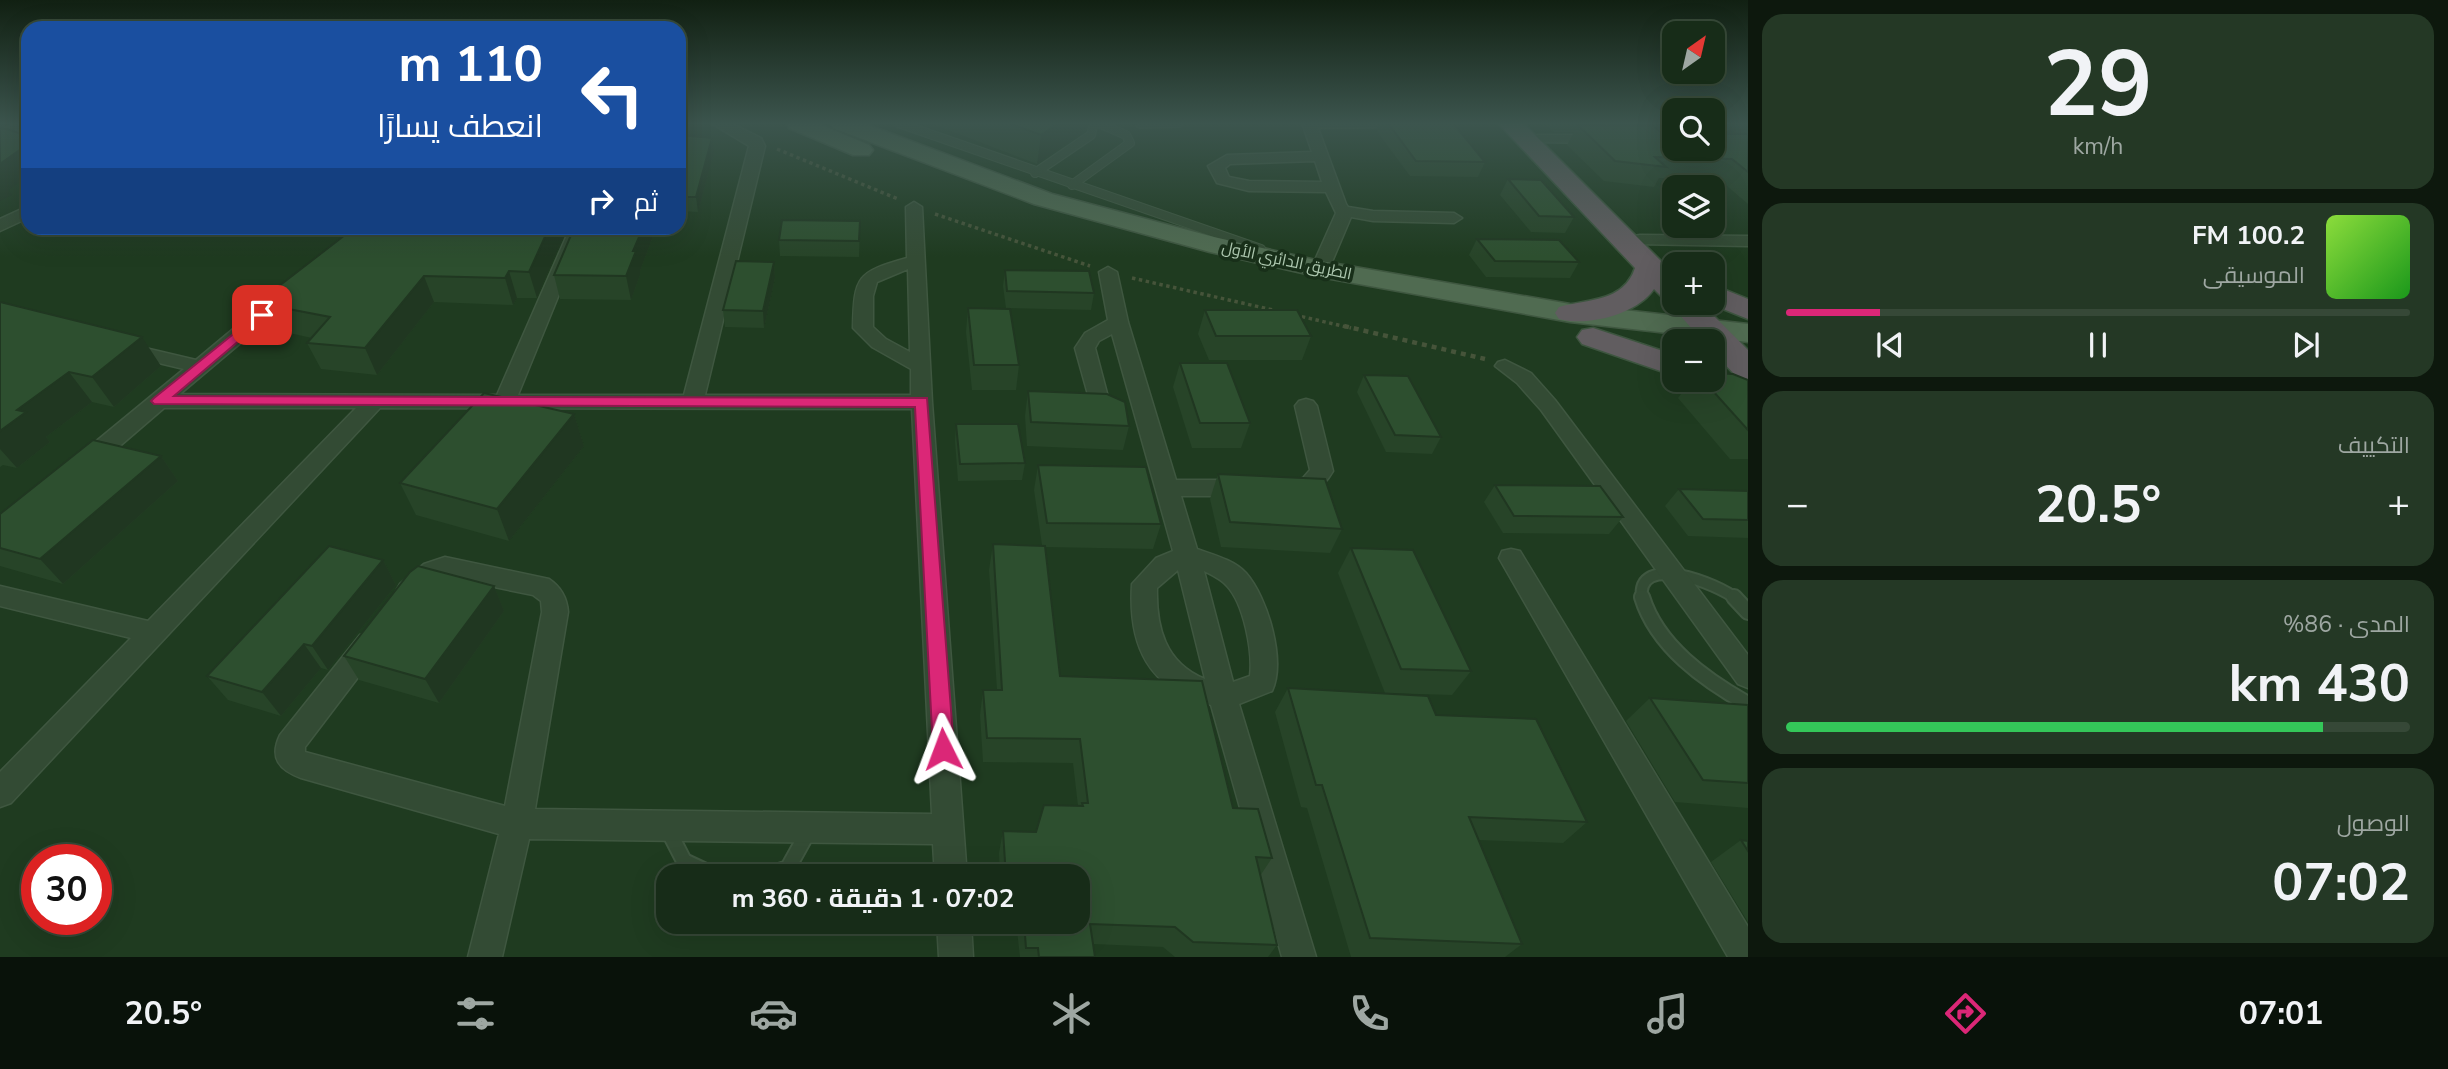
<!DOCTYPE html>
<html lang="ar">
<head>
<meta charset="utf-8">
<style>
  :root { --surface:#172c18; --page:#243825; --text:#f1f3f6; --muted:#9ea7a2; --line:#364837; --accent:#db2777 }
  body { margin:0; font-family:"Nunito Sans",Cairo,sans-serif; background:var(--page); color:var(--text); direction:rtl; height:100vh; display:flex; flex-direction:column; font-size:26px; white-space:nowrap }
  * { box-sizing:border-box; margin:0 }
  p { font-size:23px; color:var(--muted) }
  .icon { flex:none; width:38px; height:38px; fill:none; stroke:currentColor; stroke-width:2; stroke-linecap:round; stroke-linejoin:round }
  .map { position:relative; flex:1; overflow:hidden; direction:ltr }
  .side { display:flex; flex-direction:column; gap:14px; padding:14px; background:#0d180d; width:700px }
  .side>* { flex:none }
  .hud { position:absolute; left:21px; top:21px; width:665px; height:214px; border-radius:21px; box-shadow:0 7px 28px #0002,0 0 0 2px var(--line); direction:rtl; background:#1a4fa0; color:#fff; overflow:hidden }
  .needle { width:46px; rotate:34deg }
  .buttons { position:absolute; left:1662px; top:21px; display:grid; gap:14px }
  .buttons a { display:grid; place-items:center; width:63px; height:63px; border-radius:14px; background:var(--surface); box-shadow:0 7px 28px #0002,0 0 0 2px var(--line); font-size:35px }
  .speed { position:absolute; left:21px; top:844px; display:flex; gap:14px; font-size:35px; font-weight:700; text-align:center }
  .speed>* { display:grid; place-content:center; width:91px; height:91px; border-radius:50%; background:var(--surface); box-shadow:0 7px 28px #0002,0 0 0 2px var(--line); line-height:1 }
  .speed .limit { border:10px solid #d22; background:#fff; color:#111 }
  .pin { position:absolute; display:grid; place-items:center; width:60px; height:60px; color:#fff; margin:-30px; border-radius:14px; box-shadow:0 4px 10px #0006 }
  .me { position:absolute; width:77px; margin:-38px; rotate:357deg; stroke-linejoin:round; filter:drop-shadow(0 0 5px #0008) }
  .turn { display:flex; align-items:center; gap:24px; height:147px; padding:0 28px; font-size:32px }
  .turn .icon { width:91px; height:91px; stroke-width:2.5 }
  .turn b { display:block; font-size:49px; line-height:60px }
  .then { display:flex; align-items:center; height:66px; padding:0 28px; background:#0003; gap:14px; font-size:26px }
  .big { font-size:52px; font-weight:700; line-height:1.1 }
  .side .card { flex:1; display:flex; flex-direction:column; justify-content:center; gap:10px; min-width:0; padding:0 24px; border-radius:21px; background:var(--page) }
  .side .dial { align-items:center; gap:0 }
  .dial b { font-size:91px; line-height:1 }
  .song { display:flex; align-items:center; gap:21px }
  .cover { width:84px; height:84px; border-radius:10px; background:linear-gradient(135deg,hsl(90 70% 55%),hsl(120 70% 35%)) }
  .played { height:7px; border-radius:4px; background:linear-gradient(90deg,var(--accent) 15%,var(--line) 15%) }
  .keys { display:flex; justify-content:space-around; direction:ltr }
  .heat { display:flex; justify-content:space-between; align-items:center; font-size:38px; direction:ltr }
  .charge { height:10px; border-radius:5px; background:linear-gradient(90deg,#34c759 86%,var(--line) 0) }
  .trip { position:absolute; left:656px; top:864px; width:434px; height:70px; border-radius:21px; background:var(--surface); box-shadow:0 7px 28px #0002,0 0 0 2px var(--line); font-weight:700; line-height:70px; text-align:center; direction:rtl }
  .tab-bar { display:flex; height:112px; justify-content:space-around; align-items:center; background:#09120a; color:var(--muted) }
  .tab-bar .icon { width:49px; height:49px }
  .tab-bar .selected { color:var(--accent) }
  .tab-bar b { font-size:32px; color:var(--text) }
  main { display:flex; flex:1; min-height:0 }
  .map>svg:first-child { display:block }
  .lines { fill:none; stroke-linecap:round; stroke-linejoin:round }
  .service-far2-casing { stroke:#3f5740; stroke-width:10 }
  .service-far1-casing { stroke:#3f5740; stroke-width:14 }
  .service-casing { stroke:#3f5740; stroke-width:18 }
  .minor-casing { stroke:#3f5740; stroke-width:3 }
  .primary-casing { stroke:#3f5740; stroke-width:3 }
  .trunk-casing { stroke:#3d553f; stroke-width:3 }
  .path-far1 { stroke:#46543a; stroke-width:3.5; stroke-dasharray:3.5 3.5; stroke-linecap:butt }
  .path { stroke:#46543a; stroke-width:4.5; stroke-dasharray:5 5; stroke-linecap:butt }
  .service-far2 { stroke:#334b34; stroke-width:8 }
  .service-far1 { stroke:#334b34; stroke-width:10 }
  .service { stroke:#334b34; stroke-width:14 }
  .minor { fill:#334b34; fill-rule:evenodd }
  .primary { fill:#506b51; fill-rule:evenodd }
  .trunk { fill:#615d60; fill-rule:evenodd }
  .wall { fill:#274428 }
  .shaded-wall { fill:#203721 }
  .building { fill:#2d4f2f; stroke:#203721; stroke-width:2 }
  .route { fill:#db2777; stroke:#8e194d; stroke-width:2 }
  .labels { text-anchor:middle; stroke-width:7; stroke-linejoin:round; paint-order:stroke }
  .far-street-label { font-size:16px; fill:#adc7af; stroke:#182f19 }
</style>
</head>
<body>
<main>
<section class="side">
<div class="card dial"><b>29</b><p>km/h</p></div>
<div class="card">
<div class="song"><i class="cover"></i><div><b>100.2 FM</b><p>الموسيقى</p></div></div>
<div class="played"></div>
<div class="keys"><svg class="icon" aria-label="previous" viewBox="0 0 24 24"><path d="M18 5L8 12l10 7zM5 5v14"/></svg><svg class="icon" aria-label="pause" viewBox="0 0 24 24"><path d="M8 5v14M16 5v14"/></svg><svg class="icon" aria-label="next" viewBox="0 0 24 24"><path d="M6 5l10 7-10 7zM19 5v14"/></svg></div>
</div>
<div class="card"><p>التكييف</p>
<div class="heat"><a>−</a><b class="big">20.5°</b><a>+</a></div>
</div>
<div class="card"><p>المدى · 86%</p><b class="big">430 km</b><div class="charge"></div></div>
<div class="card"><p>الوصول</p><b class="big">07:02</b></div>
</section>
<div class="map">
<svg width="1748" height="957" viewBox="0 0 1748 957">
  <rect width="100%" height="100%" fill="#1f3b20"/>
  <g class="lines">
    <!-- service-far2 casing -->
    <g class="service-far2-casing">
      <g id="service-far2">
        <polyline points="898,123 1261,249"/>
        <polyline points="1140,124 1179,123"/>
        <polyline points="1035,173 1091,135 1094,123"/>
        <polyline points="1072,185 1130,143 1126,135 1098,123"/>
      </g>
    </g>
    <!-- service-far1 casing -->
    <g class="service-far1-casing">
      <path id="service-far1" d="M 1642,599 C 1635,551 1719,584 1736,599"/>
    </g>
    <!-- service casing -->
    <g class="service-casing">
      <g id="service">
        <path d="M 1642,597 C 1657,646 1705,680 1748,704"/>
        <polyline points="1734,597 1748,612"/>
        <polyline points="667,828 684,861 716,876 741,877"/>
        <polyline points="760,877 788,868 808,832"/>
      </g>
    </g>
    <!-- minor casing -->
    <g class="minor-casing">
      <g id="minor">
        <polygon points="16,123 28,123 28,129 0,141 0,131"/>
        <path d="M 711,123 L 731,123 L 761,138 L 765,146 L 705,395 L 911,395 L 911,369 L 872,347 L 853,328 C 854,276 857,272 907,258 L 906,207 L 914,202 L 922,207 L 932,402 L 967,877 L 935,877 L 933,844 L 529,839 L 502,957 L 468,957 L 499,834 L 301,778 C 279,770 269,758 280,735 L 360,635 L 369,632 L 378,635 L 382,643 L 378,651 L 305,747 L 305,752 L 505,806 L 542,612 L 541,601 L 533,595 L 445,577 C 429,585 420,605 400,598 L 396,591 L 400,584 L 424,564 L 445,557 L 549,579 C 561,587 567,598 568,612 L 535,809 L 932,814 L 912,409 L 380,408 L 11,803 L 0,807 L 0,772 L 131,638 L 0,606 L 0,586 L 148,621 L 356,408 L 164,408 L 93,469 L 85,471 L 77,469 L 74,463 L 77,457 L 184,369 L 117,353 L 114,349 L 117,345 L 124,343 L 196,360 L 280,290 L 287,288 L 296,294 L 294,298 L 180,394 L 497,395 L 570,228 L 586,228 L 518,395 L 684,395 L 749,146 ZM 908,269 L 910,352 L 886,339 L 873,327 L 873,296 L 877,282 Z"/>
        <path d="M 1302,123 L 1405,123 L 1398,127 L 1318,128 L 1346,204 L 1348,207 L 1373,211 L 1454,213 L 1462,218 L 1454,223 L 1373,221 L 1351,217 L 1329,269 L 1326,273 L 1314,273 L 1311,269 L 1336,213 L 1326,192 L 1249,191 L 1217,183 L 1208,166 L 1227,155 L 1312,152 ZM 1315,161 L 1322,182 L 1249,181 L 1229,177 L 1225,168 L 1230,164 Z"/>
        <polygon points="1538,135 1601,135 1608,139 1601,143 1533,142 1531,139 1533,136"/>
        <polygon points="28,206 28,218 0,231 0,219"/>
        <polygon points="1640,235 1748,236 1748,246 1634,244 1631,240 1634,236"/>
        <path d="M 1108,267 L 1117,272 L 1128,322 L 1176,480 L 1243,480 L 1251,482 L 1254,488 L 1251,494 L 1243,496 L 1181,496 L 1197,549 C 1214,555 1234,560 1246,573 C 1268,598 1286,661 1272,691 L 1239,704 L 1316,957 L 1282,957 L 1211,705 C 1148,689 1128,646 1132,584 L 1156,558 L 1173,551 L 1112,334 L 1099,341 L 1095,348 L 1109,401 L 1125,414 L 1122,419 L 1106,419 L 1092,409 L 1075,348 L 1085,333 L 1108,320 L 1099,272 ZM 1178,570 L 1205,679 C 1165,663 1156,627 1157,588 ZM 1204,571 C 1212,575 1221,579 1227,586 C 1244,604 1253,652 1250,676 L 1233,682 Z"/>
        <polygon points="1505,360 1531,373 1555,400 1748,655 1748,688 1738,684 1541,410 1517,383 1495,366 1498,362"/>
        <path d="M 1306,399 L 1313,401 L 1317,406 L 1333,471 C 1323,489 1305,501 1284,495 L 1281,489 L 1284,483 L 1303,478 L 1310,470 L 1295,406 L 1299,401 Z"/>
        <polygon points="1511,549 1520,551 1748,927 1748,957 1728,957 1499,558 1502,551"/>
        <polygon points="937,922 971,922 973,957 939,957"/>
      </g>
    </g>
    <!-- primary casing -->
    <g class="primary-casing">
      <g id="primary">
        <polygon points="786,123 817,123 869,145 873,150 869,155 853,155 789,128"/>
        <polygon points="830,123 863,123 1052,194 1214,237 1320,261 1570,304 1748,324 1748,342 1570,322 1320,277 1210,252 1034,204 833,128"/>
      </g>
    </g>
    <!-- trunk casing -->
    <g class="trunk-casing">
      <g id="trunk">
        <path d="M 1498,123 L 1523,123 L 1660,260 L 1675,276 L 1675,303 L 1701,303 L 1748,350 L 1748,379 L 1736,376 L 1713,352 L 1713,341 L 1703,341 L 1669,303 L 1670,301 L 1664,299 L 1654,289 C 1637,314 1588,327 1559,319 L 1555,313 L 1559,307 C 1588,299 1624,302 1635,268 Z"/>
        <polygon points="1713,285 1748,299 1748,319 1708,303 1713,303"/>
        <polygon points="1593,328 1675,355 1675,376 1582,344 1577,337 1582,330"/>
      </g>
    </g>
    <!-- path-far1 -->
    <g class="path-far1">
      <polyline points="777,149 898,199"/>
      <polyline points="935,214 1090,266"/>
      <polyline points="1132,278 1273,310"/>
      <polyline points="1295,315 1351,328"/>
    </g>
    <!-- path -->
    <polyline class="path" points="1344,326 1485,359"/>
    <!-- service-far2 -->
    <use href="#service-far2" class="service-far2"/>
    <!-- service-far1 -->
    <use href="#service-far1" class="service-far1"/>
    <!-- service -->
    <use href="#service" class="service"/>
    <!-- minor -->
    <use href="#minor" class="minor"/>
    <!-- primary -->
    <use href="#primary" class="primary"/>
    <!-- trunk -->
    <use href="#trunk" class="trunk"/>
  </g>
  <!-- wall -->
  <g class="wall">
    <polygon points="930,123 1086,123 1085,131 1037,164"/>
    <polygon points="1379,123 1453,123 1485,162 1478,177 1410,176 1376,130"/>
    <polygon points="1544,123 1612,123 1611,126 1664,135 1736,133 1721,123 1748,123 1748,204 1719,179 1659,178 1654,187 1604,181 1567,145 1574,132 1554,132"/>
    <polygon points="679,137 714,152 698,212 679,211"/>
    <polygon points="1508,179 1574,217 1565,233 1531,232 1500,195"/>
    <polygon points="860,221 859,257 780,256 779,240"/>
    <polygon points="354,228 565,228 566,231 537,298 517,298 513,305 434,302 377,375 321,369 307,343 312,338 271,329 257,303"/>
    <polygon points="655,231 640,271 640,275 631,300 560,299 554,275"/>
    <polygon points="1477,239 1579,262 1570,278 1486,277 1469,255"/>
    <polygon points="774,262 775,278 764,328 725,327 723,310"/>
    <polygon points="1005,270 1094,293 1091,310 1006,308 1003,286"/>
    <polygon points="0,302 161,366 114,407 92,402 46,437 50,442 17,468 3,465 0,467"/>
    <polygon points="968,308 1019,365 1016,390 972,390 966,332"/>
    <polygon points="1205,310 1311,336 1302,360 1209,360 1198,334"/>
    <polygon points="1180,363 1250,423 1241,448 1192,448 1173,387"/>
    <polygon points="1364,375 1441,437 1432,454 1386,452 1357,392"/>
    <polygon points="1692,380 1748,380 1748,459 1730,459 1678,398"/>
    <polygon points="1028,391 1129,426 1123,450 1027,446 1025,416"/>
    <polygon points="574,414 584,446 509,541 416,515 400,483"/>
    <polygon points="956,424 1025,463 1022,480 958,481 955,441"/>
    <polygon points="161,456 178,481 63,584 0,566 0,514"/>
    <polygon points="1038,465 1161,524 1153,549 1045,547 1060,676 1233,808 1272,858 1260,876 1277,945 1268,957 1175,957 1163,947 1093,944 1095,957 1020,957 1016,922 1078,922 1078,877 1000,877 999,853 1003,831 1036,832 1078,806 1073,763 983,762 980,715 983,690 997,690 989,570 993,544 1042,545 1034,490"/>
    <polygon points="1218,474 1342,529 1330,553 1221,547 1210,499"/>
    <polygon points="1495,485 1623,517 1609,534 1503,533 1484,502"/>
    <polygon points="1679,489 1748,491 1748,538 1688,536 1665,506"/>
    <polygon points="1351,548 1471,671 1452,695 1385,693 1338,573"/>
    <polygon points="383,560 396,585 328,670 321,668 281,716 228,700 207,676"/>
    <polygon points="494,586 504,611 439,703 359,680 344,656"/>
    <polygon points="1288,688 1436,715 1587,822 1563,843 1478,840 1522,944 1505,957 1351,957 1307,808 1301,807 1275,712"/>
    <polygon points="1650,698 1748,705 1748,808 1675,802 1626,721"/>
    <polygon points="1741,840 1748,841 1748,922 1711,862"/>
  </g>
  <!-- shaded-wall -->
  <g class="shaded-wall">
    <polygon points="0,123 10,123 0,130"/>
    <polygon points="1059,123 1086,123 1085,131 1037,164 1041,135"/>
    <polygon points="712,138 714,152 698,212 696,197"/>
    <polygon points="28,144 28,175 9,190 12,195 0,201 0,164"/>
    <polygon points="425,228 452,228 434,252"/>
    <polygon points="549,228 565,228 566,231 537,298 529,272"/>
    <polygon points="643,228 655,228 655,231 640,271 640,275 631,300 626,276 633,251"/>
    <polygon points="774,262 775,278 764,328 763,311"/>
    <polygon points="509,271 517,298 513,305 505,278"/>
    <polygon points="424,276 434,302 377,375 365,348"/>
    <polygon points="142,337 161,366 114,407 92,377"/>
    <polygon points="69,372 92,402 46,437 50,442 17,468 0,449 0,431 17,410"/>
    <polygon points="574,414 584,446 509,541 497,509"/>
    <polygon points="161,456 178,481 63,584 40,559"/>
    <polygon points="383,560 396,585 328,670 312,646"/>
    <polygon points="494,586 504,611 439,703 425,679"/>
    <polygon points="304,644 321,668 281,716 262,692"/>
  </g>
  <!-- building -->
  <g class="building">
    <polygon points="1008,123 1059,123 1041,135"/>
    <polygon points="1388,123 1453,123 1485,162 1416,161"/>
    <polygon points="1578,125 1654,126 1664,135 1675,135 1675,149 1713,149 1713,134 1748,134 1748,172 1732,159 1655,157 1666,167 1615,161"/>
    <polygon points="0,128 7,129 28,136 28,144 0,164"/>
    <polygon points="680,135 712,138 696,197 679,197"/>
    <polygon points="1508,179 1541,180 1574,217 1539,216"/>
    <polygon points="782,220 860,221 859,241 779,240"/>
    <polygon points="354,228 425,228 428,234 444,234 449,228 549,228 529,272 509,271 505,278 424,276 365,348 307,343 330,317 257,303"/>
    <polygon points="574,228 643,228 633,251 636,251 626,276 554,275"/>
    <polygon points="1477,239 1559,240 1579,262 1495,261"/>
    <polygon points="736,261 774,262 763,311 723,310"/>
    <polygon points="1005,270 1089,271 1094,293 1007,291"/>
    <polygon points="0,302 142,337 92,377 69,372 17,410 26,412 0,431"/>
    <polygon points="968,308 1010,309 1019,365 974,365"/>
    <polygon points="1205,310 1297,310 1311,336 1216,336"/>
    <polygon points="1180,363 1227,363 1250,423 1200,423"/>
    <polygon points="1713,373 1733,374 1748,380 1748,430 1703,380 1713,380"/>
    <polygon points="1364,375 1408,376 1441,437 1395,435"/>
    <polygon points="1028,391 1107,394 1125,402 1129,426 1031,422"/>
    <polygon points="484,393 574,414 497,509 400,483"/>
    <polygon points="956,424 1018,424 1025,463 960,464"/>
    <polygon points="93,440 161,456 40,559 0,548 0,514"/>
    <polygon points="1038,465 1146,467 1161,524 1047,523"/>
    <polygon points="1218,474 1325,479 1342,529 1230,522"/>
    <polygon points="1495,485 1600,486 1623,517 1514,516"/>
    <polygon points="1679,489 1748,491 1748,520 1703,519"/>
    <polygon points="993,544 1045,546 1060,676 1202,681 1233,808 1258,809 1272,858 1256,857 1277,945 1193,942 1175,927 1090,924 1095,957 1039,957 1038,948 1026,948 1024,922 1078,922 1078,877 1006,877 1003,831 1036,832 1044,805 1083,806 1082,803 1088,803 1080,739 987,738 983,690 1002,690"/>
    <polygon points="329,546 383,560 312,646 304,644 262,692 207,676"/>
    <polygon points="1351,548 1413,550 1471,671 1401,669"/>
    <polygon points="418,566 494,586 425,679 344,656 410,572"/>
    <polygon points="1288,688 1428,696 1436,715 1536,719 1587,822 1469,817 1522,944 1370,938 1322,785 1316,785"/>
    <polygon points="1650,698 1748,705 1748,783 1703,780"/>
    <polygon points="1741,840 1748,841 1748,851"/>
  </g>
  <!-- sky -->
  <linearGradient id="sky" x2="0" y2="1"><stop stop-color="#112012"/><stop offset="0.48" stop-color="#3c554e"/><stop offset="1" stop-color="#3c554e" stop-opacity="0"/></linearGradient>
  <rect width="1748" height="257" fill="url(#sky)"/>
  <!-- route -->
  <polygon class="route" points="262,311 267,312 267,317 174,396 927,398 954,749 951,755 943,758 936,755 933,749 915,407 154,404 151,401 154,398"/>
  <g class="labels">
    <!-- far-street labels -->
    <g class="far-street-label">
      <text transform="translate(1287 260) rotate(12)" y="6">الطريق الدائري الأول</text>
    </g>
  </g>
</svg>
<div class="buttons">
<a><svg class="needle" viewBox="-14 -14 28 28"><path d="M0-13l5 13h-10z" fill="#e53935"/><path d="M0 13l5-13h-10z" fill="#9ea7a2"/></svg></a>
<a><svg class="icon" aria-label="search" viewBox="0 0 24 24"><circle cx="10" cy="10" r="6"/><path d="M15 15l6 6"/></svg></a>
<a><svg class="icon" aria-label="layers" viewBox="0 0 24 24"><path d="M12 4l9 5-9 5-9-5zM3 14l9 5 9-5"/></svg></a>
<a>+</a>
<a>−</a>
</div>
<div class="speed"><div class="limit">30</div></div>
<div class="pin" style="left:262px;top:315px;background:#d93025"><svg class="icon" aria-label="arrive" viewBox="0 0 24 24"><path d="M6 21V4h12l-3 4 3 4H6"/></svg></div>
<svg class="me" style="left:943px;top:749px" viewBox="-20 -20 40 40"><path d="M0-17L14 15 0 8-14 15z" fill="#db2777" stroke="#fff" stroke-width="4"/></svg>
<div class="trip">07:02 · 1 دقيقة · 360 m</div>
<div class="hud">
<div class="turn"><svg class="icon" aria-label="left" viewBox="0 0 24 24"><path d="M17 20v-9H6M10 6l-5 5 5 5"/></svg><div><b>110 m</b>انعطف يسارًا</div></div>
<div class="then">ثم<svg class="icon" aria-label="right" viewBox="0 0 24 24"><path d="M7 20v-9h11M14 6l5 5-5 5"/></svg></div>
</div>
</div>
</main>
<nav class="tab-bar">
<b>07:01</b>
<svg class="icon selected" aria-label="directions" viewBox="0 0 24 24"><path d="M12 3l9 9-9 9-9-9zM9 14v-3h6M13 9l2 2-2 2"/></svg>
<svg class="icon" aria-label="music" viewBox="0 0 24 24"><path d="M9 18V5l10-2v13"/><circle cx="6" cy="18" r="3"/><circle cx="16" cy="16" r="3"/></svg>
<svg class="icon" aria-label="phone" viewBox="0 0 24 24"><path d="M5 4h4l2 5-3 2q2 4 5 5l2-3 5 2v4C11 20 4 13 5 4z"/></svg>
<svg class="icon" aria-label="climate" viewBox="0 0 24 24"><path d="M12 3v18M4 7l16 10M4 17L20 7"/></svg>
<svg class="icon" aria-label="car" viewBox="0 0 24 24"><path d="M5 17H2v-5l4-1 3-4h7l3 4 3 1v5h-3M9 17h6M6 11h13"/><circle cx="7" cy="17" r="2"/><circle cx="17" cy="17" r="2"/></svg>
<svg class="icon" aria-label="filters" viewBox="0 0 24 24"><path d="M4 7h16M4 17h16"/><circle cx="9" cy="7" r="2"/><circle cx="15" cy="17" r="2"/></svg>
<b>20.5°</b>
</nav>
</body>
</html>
